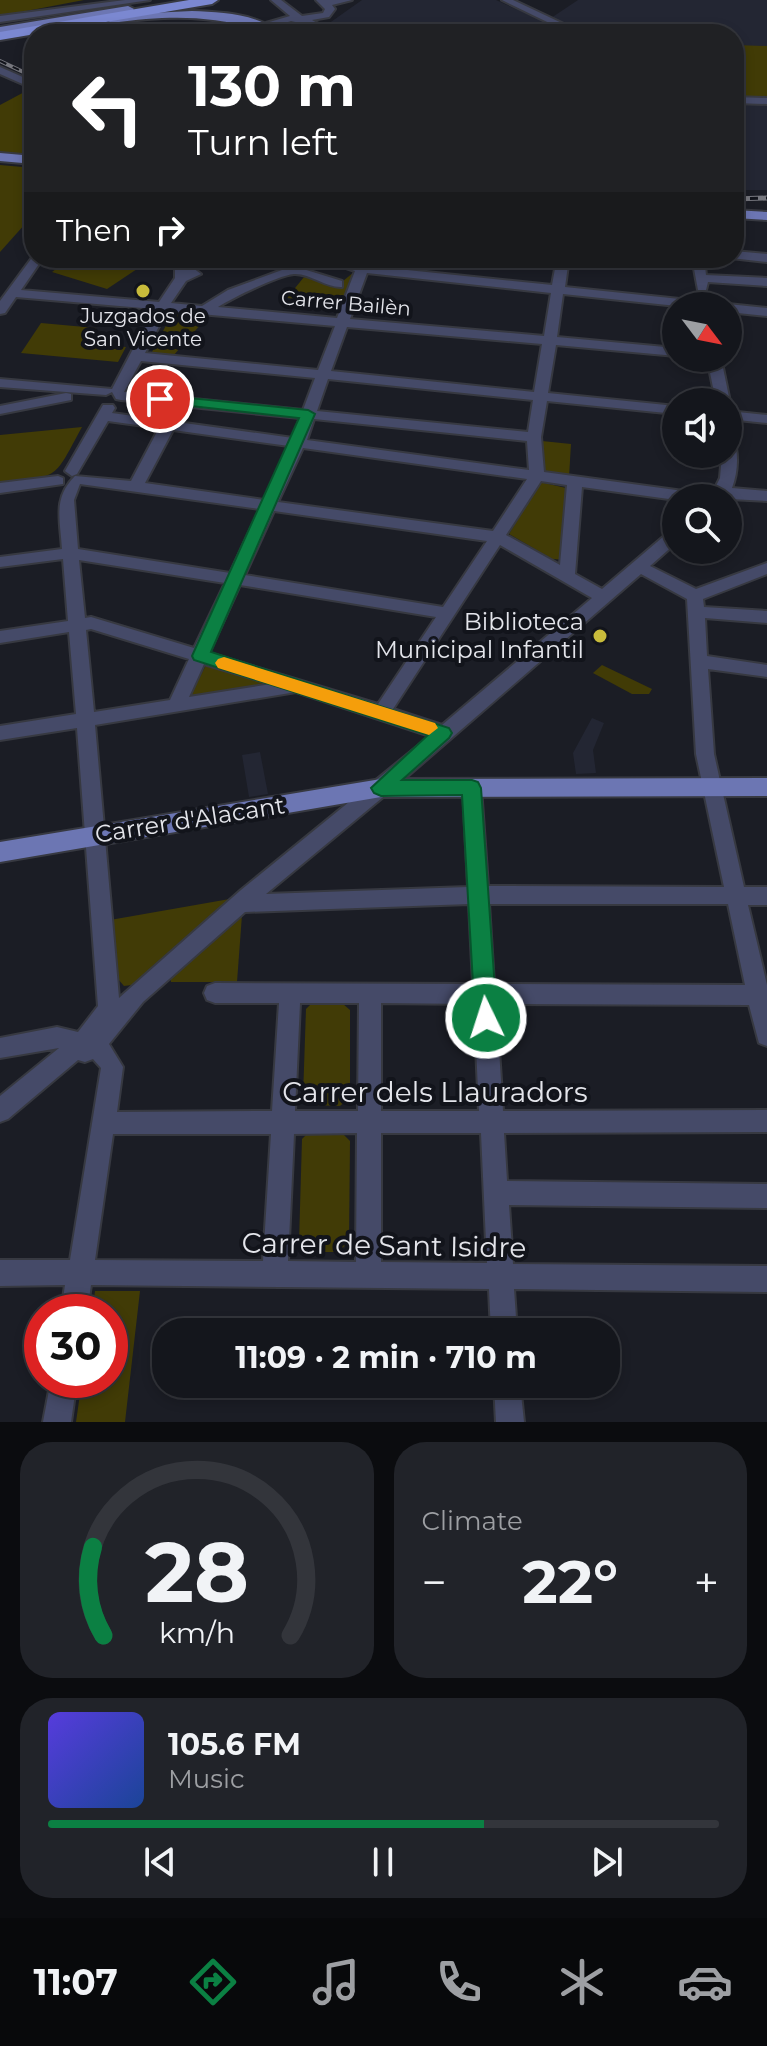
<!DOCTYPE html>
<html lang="en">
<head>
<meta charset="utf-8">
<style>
  :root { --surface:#14161c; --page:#212329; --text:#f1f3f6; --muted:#9d9fa3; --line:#33353b; --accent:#0b8043 }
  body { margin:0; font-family:Montserrat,sans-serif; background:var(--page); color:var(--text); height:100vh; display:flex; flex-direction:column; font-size:30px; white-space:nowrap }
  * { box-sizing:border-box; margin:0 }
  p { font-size:26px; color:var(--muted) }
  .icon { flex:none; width:44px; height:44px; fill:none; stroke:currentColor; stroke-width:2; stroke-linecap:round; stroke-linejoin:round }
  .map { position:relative; height:1422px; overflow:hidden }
  .details { display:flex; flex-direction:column; gap:20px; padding:20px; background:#0b0c0f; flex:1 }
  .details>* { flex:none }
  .guide { position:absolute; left:24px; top:24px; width:720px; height:244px; border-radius:32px; box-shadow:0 4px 12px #0003,0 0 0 2px var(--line); background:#202124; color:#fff; overflow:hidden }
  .needle { width:52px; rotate:122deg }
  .buttons { position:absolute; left:662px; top:292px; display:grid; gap:16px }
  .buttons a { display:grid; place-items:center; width:80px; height:80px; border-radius:50%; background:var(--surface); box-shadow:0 4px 12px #0003,0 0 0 2px var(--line); font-size:40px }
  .speed { position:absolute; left:24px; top:1294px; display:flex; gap:16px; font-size:40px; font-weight:700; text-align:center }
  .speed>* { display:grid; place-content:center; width:104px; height:104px; border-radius:50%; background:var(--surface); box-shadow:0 4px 12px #0003,0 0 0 2px var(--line); line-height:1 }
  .speed .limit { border:12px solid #d22; background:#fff; color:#111 }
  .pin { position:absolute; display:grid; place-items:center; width:68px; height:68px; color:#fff; margin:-34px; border:4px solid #fff; border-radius:50%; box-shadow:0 2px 8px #0007 }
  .me { position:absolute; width:88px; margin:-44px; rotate:356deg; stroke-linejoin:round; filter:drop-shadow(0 0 6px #0008) }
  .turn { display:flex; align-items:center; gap:28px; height:168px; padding:0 32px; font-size:36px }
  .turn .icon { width:104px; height:104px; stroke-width:2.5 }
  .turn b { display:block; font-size:56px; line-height:68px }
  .then { display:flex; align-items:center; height:76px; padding:0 32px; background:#0003; gap:16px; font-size:30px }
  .big { font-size:60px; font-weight:700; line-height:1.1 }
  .details .tile { flex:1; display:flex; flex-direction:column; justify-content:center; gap:12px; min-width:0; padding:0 28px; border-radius:32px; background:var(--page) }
  .details .dial { align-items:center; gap:0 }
  .dial svg { height:208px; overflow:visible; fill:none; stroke:var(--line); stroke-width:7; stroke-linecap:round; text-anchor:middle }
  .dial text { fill:var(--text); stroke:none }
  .song { display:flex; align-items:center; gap:24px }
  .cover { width:96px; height:96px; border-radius:12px; background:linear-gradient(135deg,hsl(250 70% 55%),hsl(220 70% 35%)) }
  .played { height:8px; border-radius:4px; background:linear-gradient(90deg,var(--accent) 65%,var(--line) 65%) }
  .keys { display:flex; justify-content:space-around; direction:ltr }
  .heat { display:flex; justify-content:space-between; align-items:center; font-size:44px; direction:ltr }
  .details .tiles { flex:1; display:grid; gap:20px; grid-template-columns:1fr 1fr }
  .tile:last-child { grid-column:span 2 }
  .trip { position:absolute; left:152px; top:1318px; width:468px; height:80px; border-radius:32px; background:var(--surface); box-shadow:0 4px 12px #0003,0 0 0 2px var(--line); font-weight:700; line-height:80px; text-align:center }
  .menu { display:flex; height:128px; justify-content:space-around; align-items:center; background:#08090b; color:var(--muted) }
  .menu .icon { width:56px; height:56px }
  .menu .current { color:var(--accent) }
  .menu b { font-size:36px; color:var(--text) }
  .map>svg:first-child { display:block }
  .built { fill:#232633 }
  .green { fill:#413b06 }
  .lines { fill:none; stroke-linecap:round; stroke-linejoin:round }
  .minor-casing { stroke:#373941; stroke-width:4 }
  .major-casing { stroke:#373941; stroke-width:4 }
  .highway-casing { stroke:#373941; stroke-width:4 }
  .minor { fill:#454a68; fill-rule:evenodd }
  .major { fill:#6c76b3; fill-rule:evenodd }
  .highway { fill:#7b88d1; fill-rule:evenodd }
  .rail-far1-casing { stroke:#76777e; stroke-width:4 }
  .rail-casing { stroke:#76777e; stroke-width:5 }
  .rail-far1 { stroke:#12141b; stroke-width:2; stroke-dasharray:7; stroke-linecap:butt }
  .rail { stroke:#12141b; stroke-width:3; stroke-dasharray:8; stroke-linecap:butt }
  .route { fill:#0b8043; stroke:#07532c; stroke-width:2 }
  .slow { fill:#f59e0b }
  .poi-dot { fill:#c8bb3b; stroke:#12141b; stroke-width:3 }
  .labels { text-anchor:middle; stroke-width:8; stroke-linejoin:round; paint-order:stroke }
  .far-street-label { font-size:20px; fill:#e4e5eb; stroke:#12141b }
  .far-poi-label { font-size:20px; fill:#e4e5eb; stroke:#12141b }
  .poi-label { font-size:24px; fill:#e4e5eb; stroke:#12141b; text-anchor:end }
  .street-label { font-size:24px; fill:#e4e5eb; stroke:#12141b }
  .near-street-label { font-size:28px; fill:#e4e5eb; stroke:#12141b }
</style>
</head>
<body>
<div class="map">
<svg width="767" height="1422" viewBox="0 0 767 1422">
  <rect width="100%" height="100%" fill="#1b1d25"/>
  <!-- built -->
  <g class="built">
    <polygon points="362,0 496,0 545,22 578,0 767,0 767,190 734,190 734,34 320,34 333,31 328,24"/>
    <polygon points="592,718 604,723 593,750 596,773 576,774 573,753"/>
    <polygon points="260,752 268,794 249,797 242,755"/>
  </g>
  <!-- green -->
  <g class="green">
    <polygon points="0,0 84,0 0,16"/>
    <polygon points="169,22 240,28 255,34 59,34"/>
    <polygon points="734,45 767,46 767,98 734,96"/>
    <polygon points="30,89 34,90 34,157 0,154 0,105"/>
    <polygon points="0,165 34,168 34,214 0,252"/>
    <polygon points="70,258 224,258 217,264 137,269 107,289 52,272"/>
    <polygon points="354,272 343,303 287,298 304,277 337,286"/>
    <polygon points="178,312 209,315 173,356 154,355 152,352 172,314"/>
    <polygon points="41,323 96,328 88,343 126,347 118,362 21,353"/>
    <path d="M 82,427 C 53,480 61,476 0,483 L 0,435 Z"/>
    <polygon points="542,441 571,444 569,477 543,474"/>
    <polygon points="540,482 566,488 564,507 571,509 567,560 552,559 509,534"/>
    <polygon points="207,663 264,682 264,685 188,700"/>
    <polygon points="602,665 652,689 649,694 632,694 593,673"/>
    <polygon points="241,897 132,985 124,986 118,979 110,920"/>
    <polygon points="242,915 237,982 171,982 170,975"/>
    <polygon points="312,1003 343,1004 350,1010 350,1097 340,1106 311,1105 303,1097 306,1009"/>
    <polygon points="308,1133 342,1133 350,1141 349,1242 338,1252 307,1252 299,1242 302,1139"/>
    <polygon points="95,1291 140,1291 125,1422 76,1422 82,1380 110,1380 110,1312 92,1312"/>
  </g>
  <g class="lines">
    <!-- minor casing -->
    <g class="minor-casing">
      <g id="minor">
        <polygon points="125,0 150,0 0,22 0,16"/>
        <polygon points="271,0 281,0 302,16 323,13 325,9 316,0 352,0 332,5 335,9 329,17 312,20 317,23 318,29 311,34 299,34 308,28 308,25 291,21 273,27 281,34 270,34 263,29 266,23 290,16"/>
        <polygon points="502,0 513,0 585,34 572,34"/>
        <polygon points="0,67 34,82 34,89 0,74"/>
        <polygon points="734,97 767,98 767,104 734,103"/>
        <polygon points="734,251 767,254 767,262 731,258 734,258"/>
        <path d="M 34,255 L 34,258 L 43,258 L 21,290 L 159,302 L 175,278 L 175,269 L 189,265 L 201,274 L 186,281 L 171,303 L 202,306 L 228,290 L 282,270 L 238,258 L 270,258 L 292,265 L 301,258 L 314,258 L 303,269 L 342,281 L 342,287 C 326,288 310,273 294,274 C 276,276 233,298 218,307 L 337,318 L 355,271 L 317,258 L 336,258 L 358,264 L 360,258 L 372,258 L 369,266 L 552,285 L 557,258 L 569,258 L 565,287 L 718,303 L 719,306 L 677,306 L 563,294 L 557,337 L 676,348 L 676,356 L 556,345 L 548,393 L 676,406 L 676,414 L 547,401 L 541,437 L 544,472 L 698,493 L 706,498 L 676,500 L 582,487 L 575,574 L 602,589 L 670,531 L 676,530 L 676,543 L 650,566 L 696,589 L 767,563 L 767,574 L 703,599 L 704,607 L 767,611 L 767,623 L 705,618 L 707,656 L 767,665 L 767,677 L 708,669 L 714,754 L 744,887 L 767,887 L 767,905 L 748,905 L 767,985 L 767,1046 L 759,1043 L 749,1005 L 496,1004 L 503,1111 L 767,1110 L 767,1132 L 504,1133 L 507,1181 L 767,1184 L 767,1208 L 509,1205 L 513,1264 L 767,1266 L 767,1292 L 514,1289 L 517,1332 L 491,1332 L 489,1289 L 91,1285 L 87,1312 L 61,1312 L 65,1285 L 0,1286 L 0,1260 L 70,1260 L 101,1068 L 93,1059 L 85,1062 L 78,1060 L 8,1119 L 0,1122 L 0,1096 L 59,1048 L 0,1058 L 0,1038 L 57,1027 L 78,1032 L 98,1006 L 77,728 L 0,740 L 0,726 L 76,714 L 69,632 L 0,643 L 0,631 L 68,621 L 63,559 L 0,567 L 0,557 L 62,549 C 60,518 53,498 75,476 L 131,481 L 159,428 L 108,421 L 77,474 L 72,476 L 65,471 L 103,405 L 113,405 L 115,408 L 112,413 L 293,438 L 300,418 L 121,400 L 116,399 L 112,392 L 106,395 L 0,387 L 0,379 L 112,389 L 154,309 L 16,297 L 5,313 L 0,314 L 0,301 ZM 367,273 L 551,293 L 544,336 L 350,319 ZM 167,311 L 335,326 L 318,370 L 145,353 ZM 347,327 L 542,344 L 534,392 L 331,371 ZM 141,361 L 315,378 L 303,410 L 124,392 ZM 328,379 L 533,400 L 528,432 L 317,411 ZM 314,419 L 527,441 L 529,470 L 307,440 ZM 173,430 L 289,446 L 264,500 L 145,483 ZM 303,448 L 527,479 L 493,531 L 278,502 ZM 541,481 L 567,485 L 560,565 L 506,535 ZM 80,484 L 260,509 L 230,573 L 78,549 L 74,500 ZM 274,511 L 487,541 L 443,607 L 245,575 ZM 500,545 L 592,598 L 442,725 L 393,709 ZM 79,560 L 225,583 L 194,648 L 91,617 L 85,618 ZM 641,574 L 687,599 L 696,754 L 724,887 L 488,886 L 481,788 L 479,783 L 465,783 L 463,788 L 468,887 L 266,894 L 388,793 ZM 240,585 L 436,617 L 378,704 L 209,653 ZM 91,629 L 189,659 L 170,700 L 94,712 L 86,630 ZM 204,664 L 271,684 L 189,697 ZM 296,692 L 430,736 L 241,890 L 119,998 L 95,725 ZM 469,904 L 473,984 L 215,983 L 207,986 L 204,993 L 207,1000 L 215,1003 L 279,1003 L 272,1111 L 117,1112 L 123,1067 L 109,1044 L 143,1002 L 245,912 ZM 489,904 L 728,904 L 745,985 L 494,984 ZM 300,1003 L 359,1003 L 358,1111 L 295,1111 ZM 381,1003 L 474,1004 L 479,1111 L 381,1111 ZM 357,1133 L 356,1262 L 288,1261 L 294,1134 ZM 381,1133 L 481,1133 L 487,1263 L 381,1262 ZM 113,1134 L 271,1134 L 263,1261 L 95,1260 Z"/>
        <polygon points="692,258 704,258 706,275 767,278 767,286 708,282 706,290 698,290"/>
        <polygon points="728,304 767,308 767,316 728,312 728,306 723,306"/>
        <polygon points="707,358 721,358 730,402 728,405 728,402 716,402"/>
        <polygon points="66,393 71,394 71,400 0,414 0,406"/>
        <polygon points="728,411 767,415 767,423 728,419"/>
        <path d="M 728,436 L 733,437 C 739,453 738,472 732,488 L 767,491 L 767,501 L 710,498 L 720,478 L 722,454 L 728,454 Z"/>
        <polygon points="58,476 63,478 63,484 0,493 0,483"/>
        <polygon points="51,1380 77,1380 71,1422 43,1422"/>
        <polygon points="494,1384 520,1384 524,1422 496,1422"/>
      </g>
    </g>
    <!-- major casing -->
    <g class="major-casing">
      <g id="major">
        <polygon points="128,6 134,9 132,11 0,33 0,27"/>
        <path d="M 192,11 C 218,12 252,13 274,29 L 268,32 C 211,15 171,15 112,23 L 106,20 L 130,14 Z"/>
        <polygon points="0,153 34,156 34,164 0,161"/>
        <polygon points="734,210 767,212 767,220 734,218"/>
        <polygon points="767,778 767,796 381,797 0,862 0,842 381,779"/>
      </g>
    </g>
    <!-- highway casing -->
    <g class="highway-casing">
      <polygon id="highway" points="189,0 218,0 212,4 0,40 0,32"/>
    </g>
    <!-- minor -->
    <use href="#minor" class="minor"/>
    <!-- major -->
    <use href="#major" class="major"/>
    <!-- highway -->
    <use href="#highway" class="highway"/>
    <!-- rail-far1 casing -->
    <g class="rail-far1-casing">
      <polyline id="rail-far1" points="0,61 34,77"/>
    </g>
    <!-- rail casing -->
    <g class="rail-casing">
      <polyline id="rail" points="734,199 767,198"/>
    </g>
    <!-- rail-far1 -->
    <use href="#rail-far1" class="rail-far1"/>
    <!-- rail -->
    <use href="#rail" class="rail"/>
  </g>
  <!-- route -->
  <polygon class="route" points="160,395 308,410 315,414 211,652 449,728 452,733 449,738 402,780 472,780 478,782 481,788 497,1018 494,1025 486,1028 479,1025 475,1018 462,795 381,796 374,793 371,788 428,735 194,660 192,656 299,418 155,402 155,396"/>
  <!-- slow -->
  <polygon class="slow" points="224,657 435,723 438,728 429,735 218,668 215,663 218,659"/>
  <!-- markers -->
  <g class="poi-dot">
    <circle cx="143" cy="291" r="8"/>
    <circle cx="600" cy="636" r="8"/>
  </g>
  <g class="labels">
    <!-- far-street labels -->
    <g class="far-street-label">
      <text transform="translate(346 303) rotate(5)" y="7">Carrer Bailèn</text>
    </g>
    <!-- far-poi labels -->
    <g class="far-poi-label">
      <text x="143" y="323">Juzgados de<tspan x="143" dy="23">San Vicente</tspan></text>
    </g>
    <!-- poi labels -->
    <g class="poi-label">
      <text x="584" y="630">Biblioteca<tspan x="584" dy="28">Municipal Infantil</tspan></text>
    </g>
    <!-- street labels -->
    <g class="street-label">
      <text transform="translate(190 820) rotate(-9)" y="8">Carrer d'Alacant</text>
    </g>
    <!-- near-street labels -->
    <g class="near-street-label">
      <text x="435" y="1102">Carrer dels Llauradors</text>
      <text transform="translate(384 1245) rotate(1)" y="10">Carrer de Sant Isidre</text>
    </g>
  </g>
</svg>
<div class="buttons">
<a><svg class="needle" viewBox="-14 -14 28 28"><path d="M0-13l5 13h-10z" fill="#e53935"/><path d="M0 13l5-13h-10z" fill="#9d9fa3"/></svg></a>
<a><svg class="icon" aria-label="sound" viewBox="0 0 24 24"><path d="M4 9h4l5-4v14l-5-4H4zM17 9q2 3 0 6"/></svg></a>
<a><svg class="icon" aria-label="search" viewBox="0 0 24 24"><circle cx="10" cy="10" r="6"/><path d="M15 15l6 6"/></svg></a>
</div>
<div class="speed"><div class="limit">30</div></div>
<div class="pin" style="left:160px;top:399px;background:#d93025"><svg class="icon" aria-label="arrive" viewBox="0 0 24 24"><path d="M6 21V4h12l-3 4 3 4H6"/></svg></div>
<svg class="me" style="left:486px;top:1018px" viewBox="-20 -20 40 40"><circle r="17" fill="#0b8043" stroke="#fff" stroke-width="3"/><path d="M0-11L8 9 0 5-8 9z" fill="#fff"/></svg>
<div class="trip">11:09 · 2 min · 710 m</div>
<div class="guide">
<div class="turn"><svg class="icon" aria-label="left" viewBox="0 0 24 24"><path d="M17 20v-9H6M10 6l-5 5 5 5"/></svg><div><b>130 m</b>Turn left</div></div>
<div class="then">Then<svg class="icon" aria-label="right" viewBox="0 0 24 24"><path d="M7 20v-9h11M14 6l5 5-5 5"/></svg></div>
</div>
</div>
<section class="details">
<div class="tiles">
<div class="tile dial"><svg viewBox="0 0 100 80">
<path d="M14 69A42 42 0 1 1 86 69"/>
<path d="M14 69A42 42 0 0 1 10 35" stroke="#0b8043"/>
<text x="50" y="56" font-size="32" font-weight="700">28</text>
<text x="50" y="72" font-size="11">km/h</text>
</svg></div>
<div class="tile"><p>Climate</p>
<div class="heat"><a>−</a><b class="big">22°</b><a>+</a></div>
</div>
<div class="tile">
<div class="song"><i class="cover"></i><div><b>105.6 FM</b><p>Music</p></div></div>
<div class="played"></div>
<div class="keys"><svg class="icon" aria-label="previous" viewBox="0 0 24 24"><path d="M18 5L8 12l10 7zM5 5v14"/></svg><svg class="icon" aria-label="pause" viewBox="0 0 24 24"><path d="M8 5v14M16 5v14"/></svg><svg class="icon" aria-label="next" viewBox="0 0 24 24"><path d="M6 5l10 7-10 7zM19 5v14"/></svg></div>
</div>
</div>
</section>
<nav class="menu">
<b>11:07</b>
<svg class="icon current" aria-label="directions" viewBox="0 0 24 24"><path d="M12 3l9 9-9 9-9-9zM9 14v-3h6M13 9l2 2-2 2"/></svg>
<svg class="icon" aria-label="music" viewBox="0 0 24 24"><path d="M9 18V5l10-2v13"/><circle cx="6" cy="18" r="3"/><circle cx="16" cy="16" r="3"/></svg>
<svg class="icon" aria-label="phone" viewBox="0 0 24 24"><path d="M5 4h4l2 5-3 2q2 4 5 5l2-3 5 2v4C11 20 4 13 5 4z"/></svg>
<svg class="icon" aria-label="climate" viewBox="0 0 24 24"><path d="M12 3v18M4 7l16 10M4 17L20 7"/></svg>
<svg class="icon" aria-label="car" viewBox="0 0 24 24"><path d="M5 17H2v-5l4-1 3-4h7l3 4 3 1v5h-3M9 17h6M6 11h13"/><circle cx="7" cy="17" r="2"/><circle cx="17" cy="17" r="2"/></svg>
</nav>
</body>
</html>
